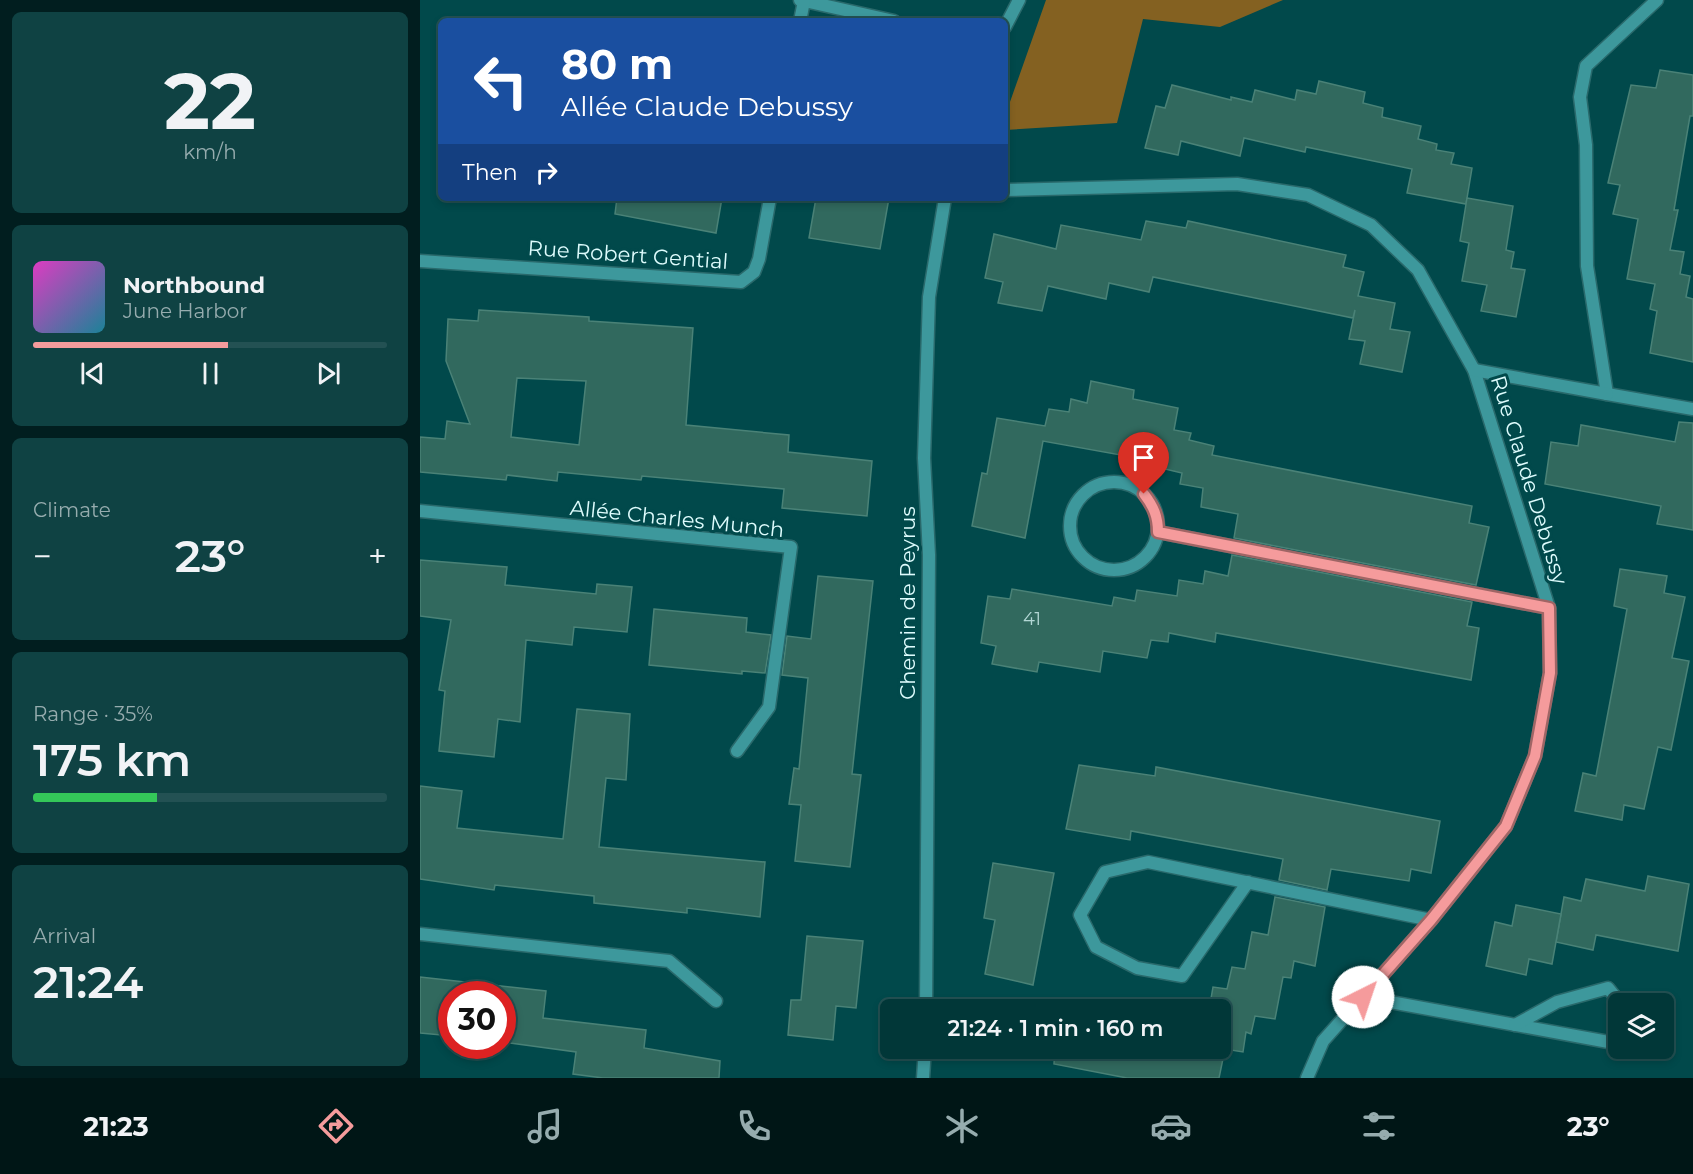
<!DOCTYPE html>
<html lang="en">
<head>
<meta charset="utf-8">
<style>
  :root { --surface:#013738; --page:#0f4243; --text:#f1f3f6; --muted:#96acae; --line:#235153; --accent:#f59b9c }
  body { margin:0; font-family:Montserrat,sans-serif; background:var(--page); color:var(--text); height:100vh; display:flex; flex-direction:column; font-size:22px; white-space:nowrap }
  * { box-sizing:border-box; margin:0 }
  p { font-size:20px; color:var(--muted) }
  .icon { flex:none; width:33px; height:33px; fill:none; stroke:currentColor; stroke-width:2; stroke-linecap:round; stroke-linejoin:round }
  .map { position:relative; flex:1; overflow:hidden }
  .details { display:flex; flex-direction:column; gap:12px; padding:12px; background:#011e1f; width:420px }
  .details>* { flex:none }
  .guide { position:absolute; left:18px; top:18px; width:570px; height:183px; border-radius:9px; box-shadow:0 3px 9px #0003,0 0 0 2px var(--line); background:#1a4fa0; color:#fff; overflow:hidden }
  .tools { position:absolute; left:1188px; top:993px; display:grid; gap:12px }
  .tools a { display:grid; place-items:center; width:66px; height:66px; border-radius:9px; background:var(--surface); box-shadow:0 3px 9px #0003,0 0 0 2px var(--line); font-size:30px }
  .speed { position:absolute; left:18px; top:981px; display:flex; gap:12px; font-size:30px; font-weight:700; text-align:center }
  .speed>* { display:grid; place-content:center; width:78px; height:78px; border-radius:50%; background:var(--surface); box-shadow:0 3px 9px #0003,0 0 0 2px var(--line); line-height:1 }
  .speed .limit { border:9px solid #d22; background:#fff; color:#111 }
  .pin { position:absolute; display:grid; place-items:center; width:51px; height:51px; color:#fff; margin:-62px -26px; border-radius:50% 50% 50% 0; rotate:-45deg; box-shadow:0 0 6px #0007 }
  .pin .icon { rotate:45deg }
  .me { position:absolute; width:66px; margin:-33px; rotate:41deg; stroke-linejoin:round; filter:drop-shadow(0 0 4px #0008) }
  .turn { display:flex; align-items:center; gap:21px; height:126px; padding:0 24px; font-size:27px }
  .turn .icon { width:78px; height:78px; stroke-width:2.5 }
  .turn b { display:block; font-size:42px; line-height:51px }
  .then { display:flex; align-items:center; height:57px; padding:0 24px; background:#0003; gap:12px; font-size:22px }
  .big { font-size:45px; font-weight:600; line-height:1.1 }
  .details .tile { flex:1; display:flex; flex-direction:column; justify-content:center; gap:9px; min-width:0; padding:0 21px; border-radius:9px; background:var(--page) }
  .details .dial { align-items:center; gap:0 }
  .dial b { font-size:78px; line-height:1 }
  .song { display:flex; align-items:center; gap:18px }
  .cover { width:72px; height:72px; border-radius:9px; background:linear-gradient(135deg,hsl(310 70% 55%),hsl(190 70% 35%)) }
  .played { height:6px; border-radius:3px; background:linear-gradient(90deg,var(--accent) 55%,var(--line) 55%) }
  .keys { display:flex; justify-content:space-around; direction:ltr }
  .heat { display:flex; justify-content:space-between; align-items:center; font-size:33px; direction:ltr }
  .charge { height:9px; border-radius:4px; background:linear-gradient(90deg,#34c759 35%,var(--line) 0) }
  .trip { position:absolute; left:460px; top:999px; width:351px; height:60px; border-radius:9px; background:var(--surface); box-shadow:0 3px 9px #0003,0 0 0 2px var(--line); font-weight:600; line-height:60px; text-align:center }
  .dock { display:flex; height:96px; justify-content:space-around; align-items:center; background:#001616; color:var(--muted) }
  .dock .icon { width:42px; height:42px }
  .dock .selected { color:var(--accent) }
  .dock b { font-size:27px; color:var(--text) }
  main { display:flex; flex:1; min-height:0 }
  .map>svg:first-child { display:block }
  .green { fill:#846121 }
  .building { fill:#31695e; stroke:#4a8277; stroke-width:1.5; fill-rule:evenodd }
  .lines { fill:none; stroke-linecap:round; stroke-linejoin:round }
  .minor-casing { stroke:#29696b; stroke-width:15 }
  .minor { stroke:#3d989c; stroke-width:12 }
  .route-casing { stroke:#9f6565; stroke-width:15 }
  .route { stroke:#f59b9c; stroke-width:10 }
  .labels { text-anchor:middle; stroke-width:6; stroke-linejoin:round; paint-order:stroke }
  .number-label { font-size:18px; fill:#b3d7d5 }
  .street-label { font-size:21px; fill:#defcfd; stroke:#01494b }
</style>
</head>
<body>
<main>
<section class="details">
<div class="tile dial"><b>22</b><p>km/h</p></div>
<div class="tile">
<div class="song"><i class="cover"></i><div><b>Northbound</b><p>June Harbor</p></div></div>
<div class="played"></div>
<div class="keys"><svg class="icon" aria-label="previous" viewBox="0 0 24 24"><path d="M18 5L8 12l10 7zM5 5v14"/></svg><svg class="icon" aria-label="pause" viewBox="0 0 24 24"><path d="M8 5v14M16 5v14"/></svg><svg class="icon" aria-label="next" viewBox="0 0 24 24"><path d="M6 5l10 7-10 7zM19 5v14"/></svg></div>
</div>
<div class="tile"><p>Climate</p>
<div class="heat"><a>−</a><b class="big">23°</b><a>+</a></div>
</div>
<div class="tile"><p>Range · 35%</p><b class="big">175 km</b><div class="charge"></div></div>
<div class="tile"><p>Arrival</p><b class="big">21:24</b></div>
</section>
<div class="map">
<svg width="1273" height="1078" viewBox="0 0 1273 1078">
  <rect width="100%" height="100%" fill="#01494b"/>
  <!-- green -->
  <polygon class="green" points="626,0 863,0 800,27 723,19 697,123 585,130 585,116"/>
  <!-- building -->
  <g class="building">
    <polygon points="1240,70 1273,75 1273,116 1270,116 1254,210 1258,210 1250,250 1264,252 1260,274 1270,276 1266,297 1273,299 1273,362 1230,353 1237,311 1230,309 1235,284 1207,279 1218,219 1193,214 1200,185 1188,183 1211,85 1236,88"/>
    <polygon points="899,81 945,92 943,103 963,108 962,117 1001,126 998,139 1017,144 1016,150 1034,153 1031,164 1052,168 1046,204 987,193 992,169 886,147 885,152 824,138 820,156 761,141 758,155 725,148 736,106 745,108 752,85 811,100 811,97 832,102 835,90 875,100 877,90 896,94"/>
    <polygon points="197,198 302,198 296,233 195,214"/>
    <polygon points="396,198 469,198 460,249 389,238"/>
    <polygon points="1047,198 1093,206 1086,250 1094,252 1091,268 1105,270 1096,317 1061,311 1067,285 1042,281 1049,243 1040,241"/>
    <polygon points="726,221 766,228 768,221 926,255 923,267 944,272 938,296 975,303 970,329 990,332 982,372 940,364 945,341 929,339 935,310 933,318 733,277 729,292 689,283 686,299 628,286 622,311 578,303 583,282 565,278 574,234 636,249 641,225 721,240"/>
    <path d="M 59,310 L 169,317 L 169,321 L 273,328 L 266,425 L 369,435 L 368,452 L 452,461 L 447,516 L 362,508 L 364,489 L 222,476 L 221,480 L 138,472 L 137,481 L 87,475 L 86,480 L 0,472 L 0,437 L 25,439 L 27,421 L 50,424 L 26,361 L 28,319 L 58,321 ZM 97,378 L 166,381 L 159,445 L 91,437 Z"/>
    <polygon points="671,381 714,390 713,399 758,408 754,430 771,433 769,440 794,446 792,455 1052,506 1049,523 1069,527 1056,585 814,538 818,514 781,507 783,488 760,484 762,473 728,465 729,460 623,441 605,538 552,526 562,473 567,474 577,418 625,426 629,409 649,412 651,399 667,403"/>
    <polygon points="1259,422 1273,423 1273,530 1237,524 1241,506 1125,484 1131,442 1158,446 1161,425 1255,442"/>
    <polygon points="812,555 1052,602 1047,626 1059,628 1051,680 796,633 795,642 749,633 748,642 731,640 727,658 683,651 680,672 619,662 617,672 572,664 576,646 561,643 568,596 590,599 592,589 692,606 694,597 715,601 717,590 757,596 759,580 783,584 785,571 808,576"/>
    <polygon points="0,560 87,567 85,585 176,594 177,584 212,587 207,632 154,627 152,645 106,640 100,722 78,719 74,757 19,751 25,691 19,690 31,620 0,616"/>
    <polygon points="1200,569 1247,576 1244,593 1265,597 1252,658 1269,661 1251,750 1238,747 1224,809 1204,805 1202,820 1155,811 1163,773 1176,776 1196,670 1207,609 1194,606"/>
    <polygon points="398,576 453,581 432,774 441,775 430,867 375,861 381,805 369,804 374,768 379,769 388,678 362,675 367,636 391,639"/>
    <polygon points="234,609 327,618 326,632 351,635 345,673 322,671 322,674 229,665"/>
    <polygon points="157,709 210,714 206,780 186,778 179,847 345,862 340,917 267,908 267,913 174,903 174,896 75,885 74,890 0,879 0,786 42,791 37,828 143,839"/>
    <polygon points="659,765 735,776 736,767 1020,821 1011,873 991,869 989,881 911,869 907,890 859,880 863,859 711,831 710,840 646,829"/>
    <polygon points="573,863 634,873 613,985 565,974 575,920 564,918"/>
    <polygon points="1228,876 1269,884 1258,951 1176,935 1173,950 1136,942 1144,897 1161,901 1166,879 1225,891"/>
    <polygon points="855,897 905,907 895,966 874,961 871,978 863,977 855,1019 835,1016 831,1034 826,1032 823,1052 805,1049 799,1078 707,1078 634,1064 635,1048 804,1048 801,1048 801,1010 789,1010 793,987 807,989 812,967 825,969 832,932 848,935"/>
    <polygon points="1096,905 1141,914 1132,964 1109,959 1106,975 1066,966 1075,922 1092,926"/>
    <polygon points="387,936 443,941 436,1008 416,1006 413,1040 368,1035 371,1000 381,1000"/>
    <polygon points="0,977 126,991 123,1018 226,1030 224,1048 300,1061 299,1078 183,1078 153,1074 156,1052 82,1042 82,994 32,994 32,1036 0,1033"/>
  </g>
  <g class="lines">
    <!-- minor casing -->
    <g class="minor-casing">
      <g id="minor">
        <polyline points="380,0 474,21"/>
        <polyline points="1237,0 1166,66 1160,97 1166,145 1167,266 1187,394 1273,409"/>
        <polyline points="380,21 384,1"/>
        <polyline points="585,27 599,0"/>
        <polyline points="585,190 817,184 888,195 951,225 998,270 1054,370 1129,608 1130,673 1115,756 1086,826 1011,920 903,1041 887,1078"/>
        <polyline points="0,261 321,282 334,272 339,259 350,198"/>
        <polyline points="1054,370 1187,394"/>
        <circle cx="694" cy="526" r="44"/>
        <polyline points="0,511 371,547 349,707 317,751"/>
        <polyline points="738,532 1129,608"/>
        <polyline points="828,882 762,976 717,968 676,947 660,915 685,872 728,862 1011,920"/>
        <polyline points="0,934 249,961 296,1001"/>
        <polyline points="943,997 1194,1043 1198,1033"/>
        <polyline points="506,1010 509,555 504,458 509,297 525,198"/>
        <polyline points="1095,1025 1137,1002 1188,988 1201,1004"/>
        <polyline points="503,1078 505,1048"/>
      </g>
    </g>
    <!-- minor -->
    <use href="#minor" class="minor"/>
  </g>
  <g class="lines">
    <!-- route casing -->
    <g class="route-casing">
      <path id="route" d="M 724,494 C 734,507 738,517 738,532 L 1129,608 L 1130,673 L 1115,756 L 1086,826 L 1011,920 L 943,997"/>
    </g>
    <!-- route -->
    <use href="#route" class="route"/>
  </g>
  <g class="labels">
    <!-- number labels -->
    <g class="number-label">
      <text x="612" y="625">41</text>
    </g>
    <!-- street labels -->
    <g class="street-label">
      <text transform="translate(208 255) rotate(4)" y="7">Rue Robert Gential</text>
      <text transform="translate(1109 480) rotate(73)" y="7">Rue Claude Debussy</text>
      <text transform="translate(257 519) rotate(6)" y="7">Allée Charles Munch</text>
      <text transform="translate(488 603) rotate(-90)" y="7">Chemin de Peyrus</text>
    </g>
  </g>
</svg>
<div class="tools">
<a><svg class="icon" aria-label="layers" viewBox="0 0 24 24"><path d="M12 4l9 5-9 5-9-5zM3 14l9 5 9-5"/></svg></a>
</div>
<div class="speed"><div class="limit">30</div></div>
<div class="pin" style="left:724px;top:494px;background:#d93025"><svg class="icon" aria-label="arrive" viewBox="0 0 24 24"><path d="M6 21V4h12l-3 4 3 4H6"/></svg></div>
<svg class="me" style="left:943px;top:997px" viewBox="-20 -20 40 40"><circle r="19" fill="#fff"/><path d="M0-13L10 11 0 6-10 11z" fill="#f59b9c"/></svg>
<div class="trip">21:24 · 1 min · 160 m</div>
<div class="guide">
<div class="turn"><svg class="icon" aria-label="left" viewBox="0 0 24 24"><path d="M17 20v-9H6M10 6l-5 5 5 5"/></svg><div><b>80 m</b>Allée Claude Debussy</div></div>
<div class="then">Then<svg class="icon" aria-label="right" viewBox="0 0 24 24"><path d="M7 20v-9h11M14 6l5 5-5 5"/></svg></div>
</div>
</div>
</main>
<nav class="dock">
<b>21:23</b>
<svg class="icon selected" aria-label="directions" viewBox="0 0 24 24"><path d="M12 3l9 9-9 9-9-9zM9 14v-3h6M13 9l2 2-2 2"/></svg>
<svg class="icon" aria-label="music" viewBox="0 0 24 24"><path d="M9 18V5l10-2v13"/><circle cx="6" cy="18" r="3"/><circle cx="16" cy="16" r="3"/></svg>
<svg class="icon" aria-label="phone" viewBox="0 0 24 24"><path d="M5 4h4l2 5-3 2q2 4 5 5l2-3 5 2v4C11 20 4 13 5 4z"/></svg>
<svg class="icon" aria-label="climate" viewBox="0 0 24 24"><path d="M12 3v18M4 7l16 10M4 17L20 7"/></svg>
<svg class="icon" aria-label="car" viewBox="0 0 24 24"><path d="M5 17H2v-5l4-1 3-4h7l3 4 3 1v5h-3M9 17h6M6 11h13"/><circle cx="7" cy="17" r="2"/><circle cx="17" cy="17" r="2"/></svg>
<svg class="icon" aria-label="filters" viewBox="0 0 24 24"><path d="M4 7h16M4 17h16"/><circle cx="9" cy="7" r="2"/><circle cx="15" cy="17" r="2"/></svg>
<b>23°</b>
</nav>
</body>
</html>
